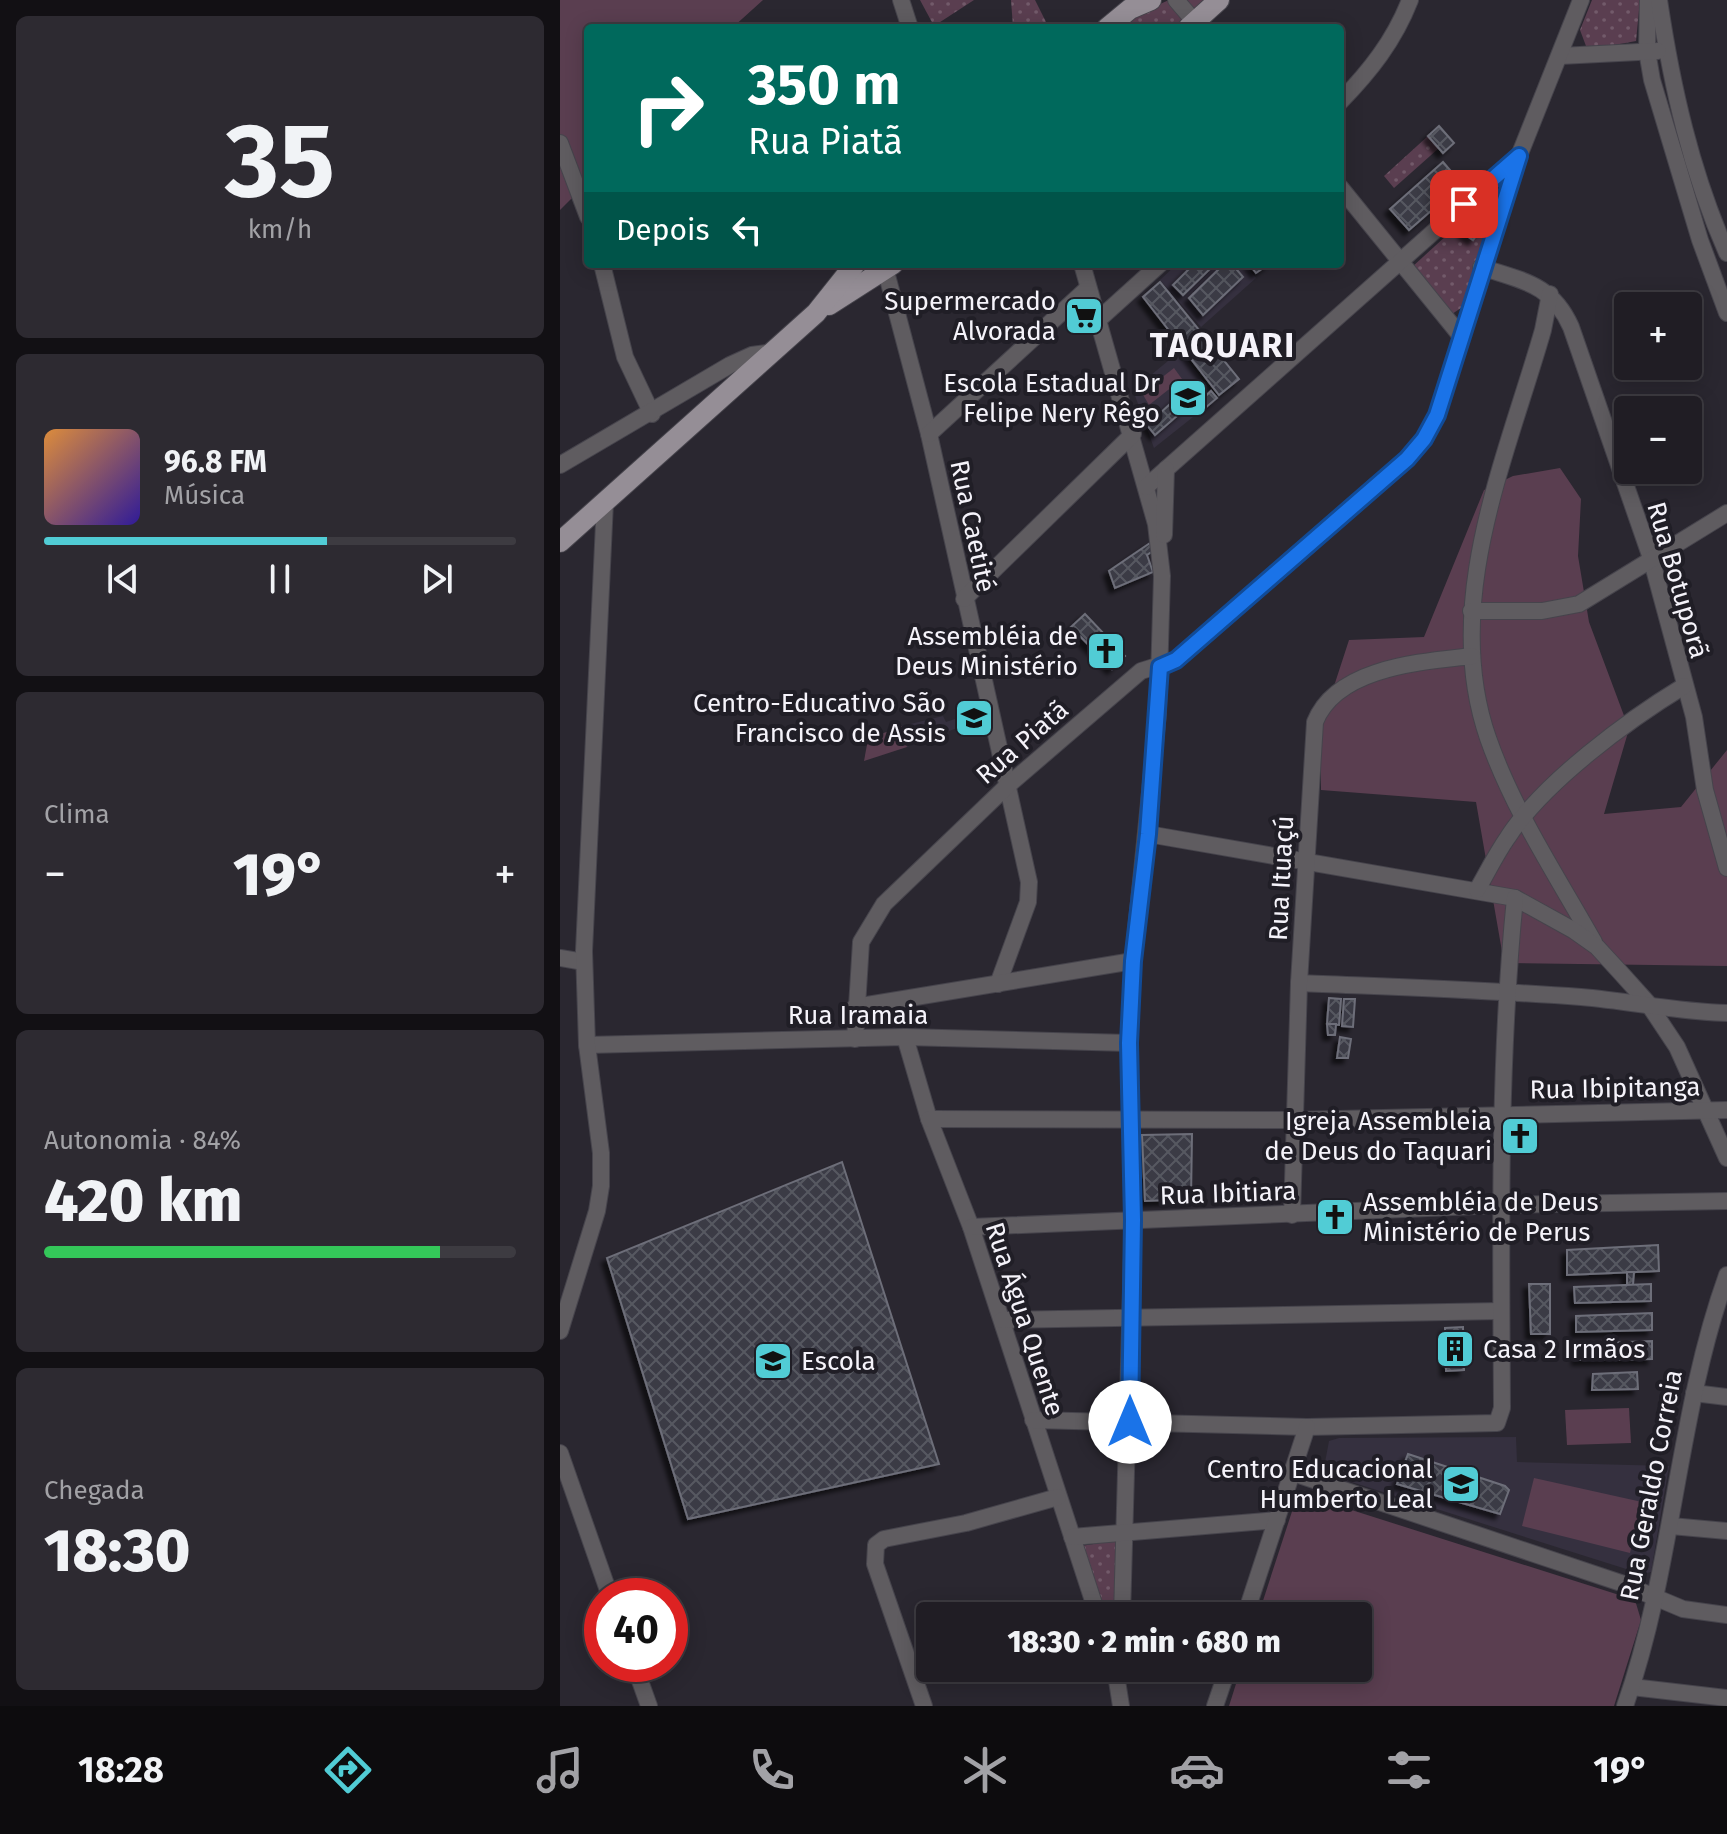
<!DOCTYPE html>
<html lang="pt">
<head>
<meta charset="utf-8">
<style>
  :root { --surface:#201d24; --page:#2d2a31; --text:#f1f3f6; --muted:#a2a2a6; --line:#3d3b41; --accent:#51ccd5 }
  body { margin:0; font-family:"Fira Sans",sans-serif; background:var(--page); color:var(--text); height:100vh; display:flex; flex-direction:column; font-size:30px; white-space:nowrap }
  * { box-sizing:border-box; margin:0 }
  p { font-size:26px; color:var(--muted) }
  .icon { flex:none; width:44px; height:44px; fill:none; stroke:currentColor; stroke-width:2; stroke-linecap:round; stroke-linejoin:round }
  .map { position:relative; flex:1; overflow:hidden }
  .drawer { display:flex; flex-direction:column; gap:16px; padding:16px; background:#121014; width:560px }
  .drawer>* { flex:none }
  .hud { position:absolute; left:24px; top:24px; width:760px; height:244px; border-radius:8px; box-shadow:0 4px 20px #0003,0 0 0 2px var(--line); background:#00695c; color:#fff; overflow:hidden }
  .fabs { position:absolute; left:1054px; top:292px; display:grid; gap:16px }
  .fabs a { display:grid; place-items:center; width:88px; height:88px; border-radius:8px; background:var(--surface); box-shadow:0 4px 20px #0003,0 0 0 2px var(--line); font-size:40px }
  .speed { position:absolute; left:24px; top:1578px; display:flex; gap:16px; font-size:40px; font-weight:700; text-align:center }
  .speed>* { display:grid; place-content:center; width:104px; height:104px; border-radius:50%; background:var(--surface); box-shadow:0 4px 20px #0003,0 0 0 2px var(--line); line-height:1 }
  .speed .limit { border:12px solid #d22; background:#fff; color:#111 }
  .pin { position:absolute; display:grid; place-items:center; width:68px; height:68px; color:#fff; margin:-34px; border-radius:16px; box-shadow:0 4px 12px #0006 }
  .me { position:absolute; width:88px; margin:-44px; rotate:0deg; stroke-linejoin:round; filter:drop-shadow(0 0 6px #0008) }
  .turn { display:flex; align-items:center; gap:28px; height:168px; padding:0 32px; font-size:36px }
  .turn .icon { width:104px; height:104px; stroke-width:2.5 }
  .turn b { display:block; font-size:56px; line-height:68px }
  .then { display:flex; align-items:center; height:76px; padding:0 32px; background:#0003; gap:16px; font-size:30px }
  .big { font-size:60px; font-weight:800; line-height:1.1 }
  .drawer .tile { flex:1; display:flex; flex-direction:column; justify-content:center; gap:12px; min-width:0; padding:0 28px; border-radius:12px; background:var(--page) }
  .drawer .dial { align-items:center; gap:0 }
  .dial b { font-size:104px; line-height:1 }
  .song { display:flex; align-items:center; gap:24px }
  .cover { width:96px; height:96px; border-radius:12px; background:linear-gradient(135deg,hsl(30 70% 55%),hsl(250 70% 35%)) }
  .played { height:8px; border-radius:4px; background:linear-gradient(90deg,var(--accent) 60%,var(--line) 60%) }
  .keys { display:flex; justify-content:space-around; direction:ltr }
  .heat { display:flex; justify-content:space-between; align-items:center; font-size:44px; direction:ltr }
  .charge { height:12px; border-radius:6px; background:linear-gradient(90deg,#34c759 84%,var(--line) 0) }
  .trip { position:absolute; left:356px; top:1602px; width:456px; height:80px; border-radius:8px; background:var(--surface); box-shadow:0 4px 20px #0003,0 0 0 2px var(--line); font-weight:800; line-height:80px; text-align:center }
  .tabs { display:flex; height:128px; justify-content:space-around; align-items:center; background:#0d0c0e; color:var(--muted) }
  .tabs .icon { width:56px; height:56px }
  .tabs .current { color:var(--accent) }
  .tabs b { font-size:36px; color:var(--text) }
  main { display:flex; flex:1; min-height:0 }
  .map>svg:first-child { display:block }
  .built { fill:#35303f }
  .grass { fill:#5a3e50 }
  .park { fill:url(#park-dots) }
  .building { fill:url(#building-cross-hatch); stroke:#6d6e79; stroke-width:2; filter:url(#shadow) }
  .lines { fill:none; stroke-linecap:round; stroke-linejoin:round }
  .minor-casing { stroke:#46444c; stroke-width:18 }
  .major-casing { stroke:#46444c; stroke-width:22 }
  .minor { stroke:#5f5c60; stroke-width:16 }
  .major { stroke:#958e96; stroke-width:20 }
  .route-casing { stroke:#114b97; stroke-width:20 }
  .route { stroke:#1a73e8; stroke-width:14 }
  .labels { text-anchor:middle; stroke-width:8; stroke-linejoin:round; paint-order:stroke }
  .poi-label { font-size:26px; fill:#f5f3fa; stroke:#201e26; text-anchor:end }
  .street-label { font-size:26px; fill:#f5f3fa; stroke:#201e26 }
  .district-label { font-size:34px; font-weight:bold; letter-spacing:2px; fill:#f5f3fa; stroke:#201e26 }
</style>
</head>
<body>
<main>
<section class="drawer">
<div class="tile dial"><b>35</b><p>km/h</p></div>
<div class="tile">
<div class="song"><i class="cover"></i><div><b>96.8 FM</b><p>Música</p></div></div>
<div class="played"></div>
<div class="keys"><svg class="icon" aria-label="previous" viewBox="0 0 24 24"><path d="M18 5L8 12l10 7zM5 5v14"/></svg><svg class="icon" aria-label="pause" viewBox="0 0 24 24"><path d="M8 5v14M16 5v14"/></svg><svg class="icon" aria-label="next" viewBox="0 0 24 24"><path d="M6 5l10 7-10 7zM19 5v14"/></svg></div>
</div>
<div class="tile"><p>Clima</p>
<div class="heat"><a>−</a><b class="big">19°</b><a>+</a></div>
</div>
<div class="tile"><p>Autonomia · 84%</p><b class="big">420 km</b><div class="charge"></div></div>
<div class="tile"><p>Chegada</p><b class="big">18:30</b></div>
</section>
<div class="map">
<svg width="1167" height="1706" viewBox="0 0 1167 1706">
  <defs>
    <pattern id="park-dots" width="8" height="8" patternUnits="userSpaceOnUse" patternTransform="scale(2)"><rect width="8" height="8" fill="#5a3e50"/><path d="M2 2h.1M6 6h.1" fill="none" stroke="#725a6a" stroke-width="1.8" stroke-linecap="round"/></pattern>
    <pattern id="building-cross-hatch" width="8" height="8" patternUnits="userSpaceOnUse" patternTransform="scale(2)"><rect width="8" height="8" fill="#3a3b45"/><path d="M0 0l8 8M0 8l8-8" fill="none" stroke="#575861"/></pattern>
    <filter id="shadow"><feDropShadow dx="-5" dy="5" stdDeviation="2" flood-color="#0009"/></filter>
  </defs>
  <rect width="100%" height="100%" fill="#2a2730"/>
  <!-- built -->
  <g class="built">
    <polygon points="617,264 684,264 696,278 641,327 600,280"/>
    <polygon points="620,351 657,398 594,448 573,390"/>
    <polygon points="418,711 421,719 347,747 342,726 383,716 386,722"/>
    <polygon points="956,1437 957,1462 1109,1466 1091,1572 1082,1574 763,1473 769,1441 779,1438"/>
  </g>
  <!-- grass -->
  <g class="grass">
    <polygon points="0,0 203,0 172,28 28,28 28,182 0,210"/>
    <polygon points="614,368 622,379 589,405 582,393"/>
    <polygon points="1000,468 1021,499 1018,556 1029,622 1069,729 1044,814 1121,807 1167,750 1167,966 944,963 916,802 761,790 761,726 789,640 864,637 924,490 953,476"/>
    <polygon points="342,726 347,747 304,761 308,739"/>
    <polygon points="1069,1408 1071,1443 1007,1445 1005,1410"/>
    <polygon points="974,1478 1082,1502 1070,1553 962,1526"/>
    <polygon points="738,1493 1075,1600 1081,1620 1054,1706 669,1706 681,1668 798,1668 798,1616 698,1616"/>
  </g>
  <!-- park -->
  <g class="park">
    <polygon points="360,0 414,0 374,26"/>
    <polygon points="451,0 475,0 489,28 453,27"/>
    <polygon points="609,0 651,0 620,28 557,28 567,19"/>
    <polygon points="1032,0 1080,0 1076,41 1038,48 1026,46 1020,30"/>
    <polygon points="868,136 879,148 834,188 824,176"/>
    <polygon points="909,215 925,220 929,229 901,308 892,314 852,267"/>
    <polygon points="559,1540 554,1616 547,1616 521,1546"/>
  </g>
  <!-- building -->
  <g class="building">
    <polygon points="879,126 894,143 883,153 868,136"/>
    <polygon points="883,162 902,184 849,230 830,209"/>
    <polygon points="911,221 921,229 913,240 903,233"/>
    <polygon points="634,264 655,264 623,295 613,285"/>
    <polygon points="664,264 672,264 683,277 643,315 629,298"/>
    <polygon points="689,264 709,264 696,273"/>
    <polygon points="600,282 679,379 659,395 583,297"/>
    <polygon points="631,385 641,395 595,435 587,425"/>
    <polygon points="651,391 657,398 644,409 638,403"/>
    <polygon points="590,543 593,551 587,555 593,572 555,588 549,571"/>
    <polygon points="525,614 565,656 552,669 511,627"/>
    <polygon points="769,998 781,999 779,1025 767,1024"/>
    <polygon points="784,999 795,999 793,1027 782,1026"/>
    <polygon points="767,1024 776,1024 775,1035 768,1035"/>
    <polygon points="780,1037 791,1039 788,1058 777,1058"/>
    <polygon points="632,1134 631,1199 585,1201 582,1135"/>
    <polygon points="282,1162 379,1464 128,1519 47,1258"/>
    <polygon points="1098,1245 1099,1271 1007,1275 1007,1250"/>
    <polygon points="1067,1272 1074,1272 1073,1285 1067,1285"/>
    <polygon points="969,1284 990,1284 990,1334 971,1334"/>
    <polygon points="1091,1284 1091,1301 1015,1303 1014,1287"/>
    <polygon points="1092,1313 1092,1330 1016,1332 1016,1316"/>
    <polygon points="903,1327 904,1370 886,1371 885,1328"/>
    <polygon points="1092,1341 1092,1359 1017,1360 1016,1344"/>
    <polygon points="1077,1372 1078,1389 1032,1390 1033,1374"/>
    <polygon points="848,1454 945,1486 949,1490 940,1514 837,1484"/>
  </g>
  <g class="lines">
    <!-- minor casing -->
    <g class="minor-casing">
      <g id="minor">
        <polyline points="341,0 350,28"/>
        <polyline points="616,0 640,28"/>
        <polyline points="1088,0 1087,51 1092,80 1140,240 1167,313"/>
        <path d="M 1099,0 C 1112,87 1131,172 1167,253"/>
        <polyline points="1000,56 1098,51"/>
        <path d="M 780,102 C 810,71 834,41 850,0"/>
        <polyline points="0,143 28,217"/>
        <polyline points="780,187 900,335"/>
        <polyline points="42,264 65,357 92,414"/>
        <polyline points="324,264 369,434 469,882 468,902 438,984"/>
        <polyline points="522,264 596,524 602,576 598,713 573,961 569,1043 573,1220 562,1616"/>
        <path d="M 921,267 C 963,281 992,284 1011,327 L 1091,558 L 1134,717 L 1145,790 L 1167,868"/>
        <path d="M 990,294 L 983,330 C 946,459 881,603 928,738 C 953,810 997,876 1034,942"/>
        <polyline points="537,321 600,264"/>
        <polyline points="369,434 528,288"/>
        <polyline points="0,465 170,365 192,355 213,352"/>
        <polyline points="586,487 959,156 1021,0"/>
        <polyline points="604,535 606,469"/>
        <polyline points="404,599 573,434"/>
        <polyline points="911,611 982,611 1019,604 1167,513"/>
        <polyline points="588,834 955,898 1013,930 1037,947 1060,972 1087,1002 1117,1047 1167,1158"/>
        <path d="M 917,890 C 927,873 936,854 948,837 C 984,782 1068,720 1124,686"/>
        <polyline points="0,958 24,962"/>
        <path d="M 739,983 C 833,987 927,990 1021,997 C 1070,1001 1118,1012 1167,1013"/>
        <polyline points="295,1007 573,961"/>
        <polyline points="345,1037 369,1119 411,1227 538,1616"/>
        <polyline points="295,1039 301,942 324,904 446,787 581,671 616,660 847,459 864,439 877,415 959,156"/>
        <polyline points="27,1045 345,1037 569,1043"/>
        <polyline points="369,1119 734,1120 1167,1110"/>
        <path d="M 732,1215 L 739,983 L 755,722 C 777,667 861,662 912,656"/>
        <polyline points="411,1227 941,1205 1167,1201"/>
        <polyline points="442,1320 941,1311"/>
        <polyline points="0,1331 37,1211 41,1186 41,1153 27,1045 24,951 45,502"/>
        <polyline points="1134,1393 1167,1397"/>
        <path d="M 473,1420 L 747,1427 L 937,1423 L 942,1408 C 941,1238 938,1068 955,898"/>
        <polyline points="0,1453 50,1596"/>
        <polyline points="733,1473 1061,1583 1123,1609 1167,1615"/>
        <polyline points="1111,1526 1167,1531"/>
        <polyline points="512,1537 717,1520"/>
        <polyline points="685,1616 747,1427"/>
        <polyline points="74,1664 89,1706"/>
        <polyline points="555,1668 561,1706"/>
        <polyline points="1072,1687 1167,1698"/>
        <polyline points="364,1706 315,1564 316,1545 324,1539 406,1523 498,1497"/>
        <polyline points="655,1706 668,1668"/>
        <path d="M 1065,1706 C 1114,1566 1117,1414 1167,1275"/>
      </g>
    </g>
    <!-- major casing -->
    <g class="major-casing">
      <g id="major">
        <polyline points="547,28 570,9 591,0"/>
        <polyline points="628,28 659,0"/>
        <polyline points="269,305 333,264"/>
        <polyline points="0,542 256,313 295,264"/>
      </g>
    </g>
    <!-- minor -->
    <use href="#minor" class="minor"/>
    <!-- major -->
    <use href="#major" class="major"/>
  </g>
  <g class="lines">
    <!-- route casing -->
    <g class="route-casing">
      <polyline id="route" points="570,1422 573,1220 569,1043 573,961 588,834 600,667 616,660 847,459 864,439 877,415 959,156 904,204"/>
    </g>
    <!-- route -->
    <use href="#route" class="route"/>
  </g>
  <!-- icons -->
  <defs>
    <g id="supermarket-square" transform="scale(2)"><rect x="-9" y="-9" width="18" height="18" rx="4" fill="#51ccd5" stroke="#201e26"/><path d="M-6-5.5h2.5l.6 2H6L4.5 2H-2.5L-4.4-4H-6ZM-1.5 3.2a1.3 1.3 0 1 0 .1 0ZM3 3.2a1.3 1.3 0 1 0 .1 0Z" fill="#111"/></g>
    <g id="school-square" transform="scale(2)"><rect x="-9" y="-9" width="18" height="18" rx="4" fill="#51ccd5" stroke="#201e26"/><path d="M0-5L7-2L0 1L-7-2ZM-4 1L0 2.5L4 1V4Q0 6-4 4Z" fill="#111"/></g>
    <g id="church-square" transform="scale(2)"><rect x="-9" y="-9" width="18" height="18" rx="4" fill="#51ccd5" stroke="#201e26"/><path d="M-1.2-6h2.4v3.5h3.3v2.4h-3.3V6h-2.4V-.1h-3.3v-2.4h3.3Z" fill="#111"/></g>
    <g id="building-square" transform="scale(2)"><rect x="-9" y="-9" width="18" height="18" rx="4" fill="#51ccd5" stroke="#201e26"/><path d="M-4-6H4V6H1V3H-1V6H-4ZM-2.5-4.3h1.7v1.8h-1.7ZM.8-4.3h1.7v1.8H.8ZM-2.5-1h1.7V.8h-1.7ZM.8-1h1.7V.8H.8Z" fill="#111"/></g>
  </defs>
  <g fill-rule="evenodd">
    <use href="#supermarket-square" x="524" y="316"/>
    <use href="#school-square" x="628" y="398"/>
    <use href="#church-square" x="546" y="651"/>
    <use href="#school-square" x="414" y="718"/>
    <use href="#church-square" x="960" y="1136"/>
    <use href="#church-square" x="775" y="1217"/>
    <use href="#building-square" x="895" y="1349"/>
    <use href="#school-square" x="213" y="1361"/>
    <use href="#school-square" x="901" y="1484"/>
  </g>
  <g class="labels">
    <!-- poi labels -->
    <g class="poi-label">
      <text x="496" y="310">Supermercado<tspan x="496" dy="30">Alvorada</tspan></text>
      <text x="600" y="392">Escola Estadual Dr<tspan x="600" dy="30">Felipe Nery Rêgo</tspan></text>
      <text x="518" y="645">Assembléia de<tspan x="518" dy="30">Deus Ministério</tspan></text>
      <text x="386" y="712">Centro-Educativo São<tspan x="386" dy="30">Francisco de Assis</tspan></text>
      <text x="932" y="1130">Igreja Assembleia<tspan x="932" dy="30">de Deus do Taquari</tspan></text>
      <text x="803" y="1211" text-anchor="start">Assembléia de Deus<tspan x="803" dy="30">Ministério de Perus</tspan></text>
      <text x="923" y="1358" text-anchor="start">Casa 2 Irmãos</text>
      <text x="241" y="1370" text-anchor="start">Escola</text>
      <text x="873" y="1478">Centro Educacional<tspan x="873" dy="30">Humberto Leal</tspan></text>
    </g>
    <!-- street labels -->
    <g class="street-label">
      <text transform="translate(413 526) rotate(78)" y="9">Rua Caetité</text>
      <text transform="translate(1118 580) rotate(74)" y="9">Rua Botuporã</text>
      <text transform="translate(462 742) rotate(-41)" y="9">Rua Piatã</text>
      <text transform="translate(721 878) rotate(-87)" y="9">Rua Ituaçú</text>
      <text x="298" y="1024">Rua Iramaia</text>
      <text transform="translate(1055 1088) rotate(-1)" y="9">Rua Ibipitanga</text>
      <text transform="translate(668 1193) rotate(-2)" y="9">Rua Ibitiara</text>
      <text transform="translate(465 1319) rotate(72)" y="9">Rua Água Quente</text>
      <text transform="translate(1091 1485) rotate(-79)" y="9">Rua Geraldo Correia</text>
    </g>
    <!-- district labels -->
    <g class="district-label">
      <text x="663" y="357">TAQUARI</text>
    </g>
  </g>
</svg>
<div class="fabs">
<a>+</a>
<a>−</a>
</div>
<div class="speed"><div class="limit">40</div></div>
<div class="pin" style="left:904px;top:204px;background:#d93025"><svg class="icon" aria-label="arrive" viewBox="0 0 24 24"><path d="M6 21V4h12l-3 4 3 4H6"/></svg></div>
<svg class="me" style="left:570px;top:1422px" viewBox="-20 -20 40 40"><circle r="19" fill="#fff"/><path d="M0-13L10 11 0 6-10 11z" fill="#1a73e8"/></svg>
<div class="trip">18:30 · 2 min · 680 m</div>
<div class="hud">
<div class="turn"><svg class="icon" aria-label="right" viewBox="0 0 24 24"><path d="M7 20v-9h11M14 6l5 5-5 5"/></svg><div><b>350 m</b>Rua Piatã</div></div>
<div class="then">Depois<svg class="icon" aria-label="left" viewBox="0 0 24 24"><path d="M17 20v-9H6M10 6l-5 5 5 5"/></svg></div>
</div>
</div>
</main>
<nav class="tabs">
<b>18:28</b>
<svg class="icon current" aria-label="directions" viewBox="0 0 24 24"><path d="M12 3l9 9-9 9-9-9zM9 14v-3h6M13 9l2 2-2 2"/></svg>
<svg class="icon" aria-label="music" viewBox="0 0 24 24"><path d="M9 18V5l10-2v13"/><circle cx="6" cy="18" r="3"/><circle cx="16" cy="16" r="3"/></svg>
<svg class="icon" aria-label="phone" viewBox="0 0 24 24"><path d="M5 4h4l2 5-3 2q2 4 5 5l2-3 5 2v4C11 20 4 13 5 4z"/></svg>
<svg class="icon" aria-label="climate" viewBox="0 0 24 24"><path d="M12 3v18M4 7l16 10M4 17L20 7"/></svg>
<svg class="icon" aria-label="car" viewBox="0 0 24 24"><path d="M5 17H2v-5l4-1 3-4h7l3 4 3 1v5h-3M9 17h6M6 11h13"/><circle cx="7" cy="17" r="2"/><circle cx="17" cy="17" r="2"/></svg>
<svg class="icon" aria-label="filters" viewBox="0 0 24 24"><path d="M4 7h16M4 17h16"/><circle cx="9" cy="7" r="2"/><circle cx="15" cy="17" r="2"/></svg>
<b>19°</b>
</nav>
</body>
</html>
